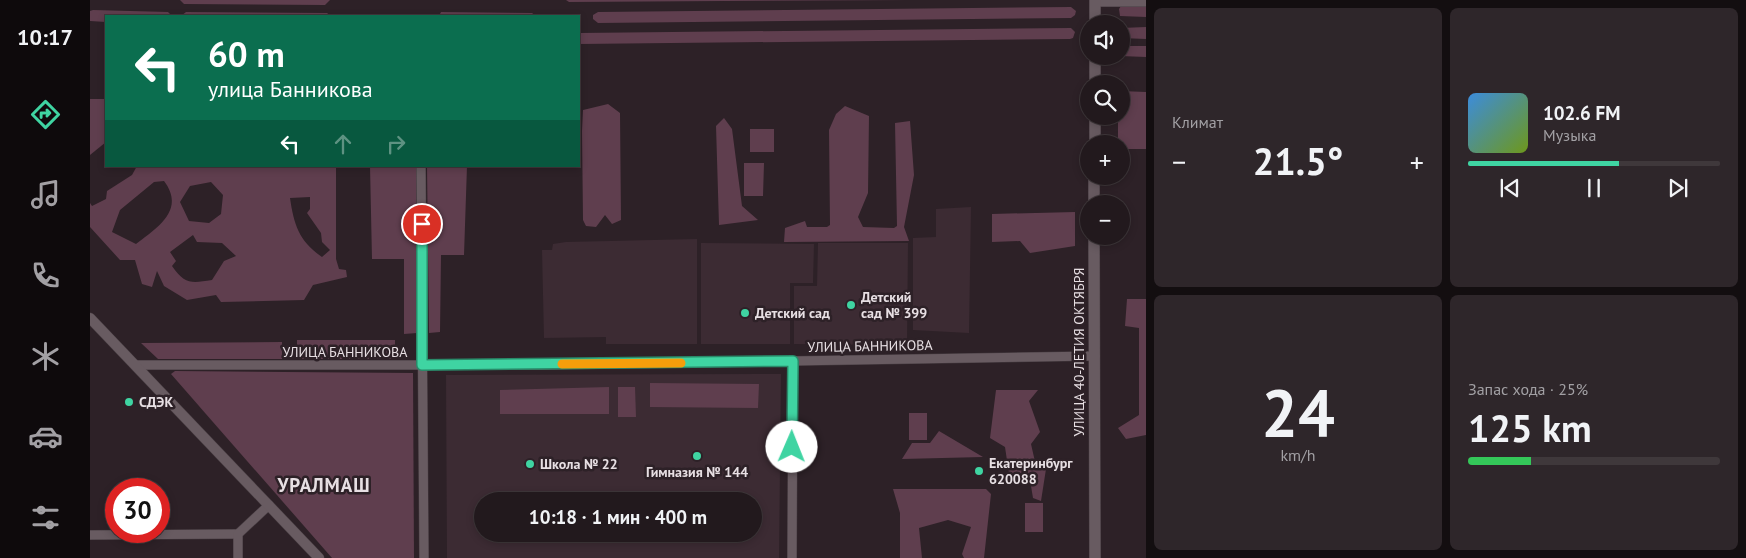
<!DOCTYPE html>
<html lang="ru">
<head>
<meta charset="utf-8">
<style>
  :root { --surface:#22191d; --page:#2e262a; --text:#f1f3f6; --muted:#a2a0a4; --line:#3f383b; --accent:#3fd4a2 }
  body { margin:0; font-family:"PT Sans",sans-serif; background:var(--page); color:var(--text); height:100vh; display:flex; flex-direction:column; font-size:19px; white-space:nowrap }
  * { box-sizing:border-box; margin:0 }
  p { font-size:16px; color:var(--muted) }
  .icon { flex:none; width:28px; height:28px; fill:none; stroke:currentColor; stroke-width:2; stroke-linecap:round; stroke-linejoin:round }
  .map { position:relative; flex:1; overflow:hidden }
  .side { display:flex; flex-direction:column; gap:8px; padding:8px; background:#130e10; width:600px }
  .side>* { flex:none }
  .hud { position:absolute; left:15px; top:15px; width:475px; height:152px; border-radius:0px; box-shadow:0 2px 8px #0003,0 0 0 1px var(--line); background:#0b6e4f; color:#fff; overflow:hidden }
  .fabs { position:absolute; left:990px; top:15px; display:grid; gap:10px }
  .fabs a { display:grid; place-items:center; width:50px; height:50px; border-radius:50%; background:var(--surface); box-shadow:0 2px 8px #0003,0 0 0 1px var(--line); font-size:25px }
  .speed { position:absolute; left:15px; top:478px; display:flex; gap:10px; font-size:25px; font-weight:700; text-align:center }
  .speed>* { display:grid; place-content:center; width:65px; height:65px; border-radius:50%; background:var(--surface); box-shadow:0 2px 8px #0003,0 0 0 1px var(--line); line-height:1 }
  .speed .limit { border:8px solid #d22; background:#fff; color:#111 }
  .pin { position:absolute; display:grid; place-items:center; width:42px; height:42px; color:#fff; margin:-21px; border:2px solid #fff; border-radius:50%; box-shadow:0 1px 5px #0007 }
  .me { position:absolute; width:55px; margin:-28px; rotate:1deg; stroke-linejoin:round; filter:drop-shadow(0 0 4px #0008) }
  .turn { display:flex; align-items:center; gap:18px; height:105px; padding:0 20px; font-size:22px }
  .turn .icon { width:65px; height:65px; stroke-width:2.5 }
  .turn b { display:block; font-size:35px; line-height:42px }
  .lanes { display:flex; align-items:center; height:48px; padding:0 20px; background:#0003; justify-content:center; gap:25px; direction:ltr }
  .lanes .off { opacity:.35 }
  .big { font-size:38px; font-weight:700; line-height:1.1 }
  .side .tile { flex:1; display:flex; flex-direction:column; justify-content:center; gap:8px; min-width:0; padding:0 18px; border-radius:8px; background:var(--page) }
  .side .dial { align-items:center; gap:0 }
  .dial b { font-size:65px; line-height:1 }
  .song { display:flex; align-items:center; gap:15px }
  .cover { width:60px; height:60px; border-radius:8px; background:linear-gradient(135deg,hsl(210 70% 55%),hsl(80 70% 35%)) }
  .played { height:5px; border-radius:2px; background:linear-gradient(90deg,var(--accent) 60%,var(--line) 60%) }
  .keys { display:flex; justify-content:space-around; direction:ltr }
  .heat { display:flex; justify-content:space-between; align-items:center; font-size:28px; direction:ltr }
  .charge { height:8px; border-radius:4px; background:linear-gradient(90deg,#34c759 25%,var(--line) 0) }
  .side .tiles { flex:1; display:grid; gap:8px; grid-template-columns:repeat(2,1fr) }
  .trip { position:absolute; left:384px; top:492px; width:288px; height:50px; border-radius:25px; background:var(--surface); box-shadow:0 2px 8px #0003,0 0 0 1px var(--line); font-weight:700; line-height:50px; text-align:center }
  main { display:flex; flex:1; min-height:0 }
  .menu { display:flex; flex-direction:column; width:90px; justify-content:space-around; align-items:center; background:#0e0a0c; color:var(--muted) }
  .menu .icon { width:35px; height:35px }
  .menu .on { color:var(--accent) }
  .menu b { font-size:22px; color:var(--text) }
  .map>svg:first-child { display:block }
  .built { fill:#3c2b33; fill-rule:evenodd }
  .green { fill:#5f3e4e; fill-rule:evenodd }
  .lines { fill:none; stroke-linecap:round; stroke-linejoin:round }
  .minor-casing { stroke:#473d42; stroke-width:10 }
  .tertiary-casing { stroke:#473d42; stroke-width:11 }
  .secondary-casing { stroke:#473d42; stroke-width:12 }
  .minor { stroke:#685b61; stroke-width:9 }
  .tertiary { stroke:#685b61; stroke-width:10 }
  .secondary { stroke:#685b61; stroke-width:11 }
  .route-casing { stroke:#298a69; stroke-width:12 }
  .route { stroke:#3fd4a2; stroke-width:9 }
  .slow { stroke:#f59e0b; stroke-width:9 }
  .poi-dot { fill:#3fd4a2; stroke:#2d2127; stroke-width:2 }
  .labels { text-anchor:middle; stroke-width:5; stroke-linejoin:round; paint-order:stroke }
  .poi-label { font-size:14px; font-weight:bold; fill:#e7dfe3; stroke:#2d2127; text-anchor:start }
  .street-label { font-size:14px; fill:#e7dfe3; stroke:#2d2127 }
  .district-label { font-size:19px; font-weight:bold; letter-spacing:1px; fill:#e7dfe3; stroke:#2d2127 }
</style>
</head>
<body>
<main>
<nav class="menu">
<b>10:17</b>
<svg class="icon on" aria-label="directions" viewBox="0 0 24 24"><path d="M12 3l9 9-9 9-9-9zM9 14v-3h6M13 9l2 2-2 2"/></svg>
<svg class="icon" aria-label="music" viewBox="0 0 24 24"><path d="M9 18V5l10-2v13"/><circle cx="6" cy="18" r="3"/><circle cx="16" cy="16" r="3"/></svg>
<svg class="icon" aria-label="phone" viewBox="0 0 24 24"><path d="M5 4h4l2 5-3 2q2 4 5 5l2-3 5 2v4C11 20 4 13 5 4z"/></svg>
<svg class="icon" aria-label="climate" viewBox="0 0 24 24"><path d="M12 3v18M4 7l16 10M4 17L20 7"/></svg>
<svg class="icon" aria-label="car" viewBox="0 0 24 24"><path d="M5 17H2v-5l4-1 3-4h7l3 4 3 1v5h-3M9 17h6M6 11h13"/><circle cx="7" cy="17" r="2"/><circle cx="17" cy="17" r="2"/></svg>
<svg class="icon" aria-label="filters" viewBox="0 0 24 24"><path d="M4 7h16M4 17h16"/><circle cx="9" cy="7" r="2"/><circle cx="15" cy="17" r="2"/></svg>
</nav>
<div class="map">
<svg width="1056" height="558" viewBox="0 0 1056 558">
  <rect width="100%" height="100%" fill="#2d2127"/>
  <!-- built -->
  <g class="built">
    <polygon points="881,207 879,333 823,330 823,238 846,237 846,209"/>
    <polygon points="607,239 607,344 516,344 516,337 454,338 452,250 462,250 463,244 476,242"/>
    <polygon points="611,243 724,244 723,283 700,283 700,344 611,344"/>
    <polygon points="728,243 818,243 817,345 704,344 704,286 727,286"/>
    <path d="M 691,374 L 689,558 L 357,558 L 356,375 ZM 392,501 L 662,501 L 662,534 L 392,534 Z"/>
  </g>
  <!-- green -->
  <g class="green">
    <polygon points="90,0 240,0 235,5 94,4"/>
    <polygon points="476,0 820,0 479,2"/>
    <polygon points="1031,6 1056,6 1056,17 1030,16 1029,9"/>
    <polygon points="981,7 986,11 985,15 981,18 508,23 503,19 503,15 508,12"/>
    <polygon points="3,10 78,12 82,16 16,16 16,22 0,21 0,11"/>
    <polygon points="96,12 237,13 241,16 91,16"/>
    <polygon points="351,12 442,13 446,16 349,16"/>
    <polygon points="1056,27 1056,39 1031,38 1031,28"/>
    <polygon points="981,28 985,32 983,38 980,39 489,44 489,33"/>
    <polygon points="1031,46 1056,46 1056,57 1030,56"/>
    <polygon points="1031,91 1056,92 1056,149 1031,149 1031,144 1028,144 1028,116 1031,116"/>
    <polygon points="0,99 16,99 16,142 0,155"/>
    <polygon points="518,104 530,113 531,220 522,224 515,215 506,227 496,226 493,220 492,131 493,110"/>
    <polygon points="755,106 779,116 778,193 768,217 773,227 804,228 807,226 805,123 820,121 824,175 814,227 819,241 694,242 695,228 715,221 717,227 737,227 740,225 739,130 746,114"/>
    <polygon points="634,118 642,129 652,206 668,220 629,225 626,126"/>
    <rect x="660" y="129" width="24" height="23"/>
    <polygon points="654,163 674,163 673,196 654,196"/>
    <path d="M 47,166 L 246,166 L 246,259 L 249,269 L 256,270 L 257,277 L 223,285 L 214,300 L 131,302 L 126,295 L 97,300 L 74,286 L 67,271 L 62,287 L 52,284 L 45,260 L 30,260 L 0,227 L 0,203 L 2,206 L 16,199 L 17,191 L 42,175 ZM 74,181 C 96,210 67,228 46,244 L 22,232 L 30,210 L 64,182 ZM 121,182 L 133,195 L 131,214 L 119,223 L 99,221 L 90,202 L 100,186 ZM 220,197 L 220,209 L 217,213 L 231,233 L 232,242 L 240,250 L 232,257 C 209,241 204,225 200,198 ZM 103,235 L 107,242 L 132,243 L 146,256 L 134,261 L 122,280 C 102,283 95,285 82,266 L 86,261 L 80,252 Z"/>
    <polygon points="280,166 326,166 327,333 314,334 314,259 282,259"/>
    <polygon points="337,166 377,166 374,255 351,255 350,332 339,333"/>
    <polygon points="985,212 985,246 940,253 930,241 902,242 902,214"/>
    <polygon points="1037,299 1056,299 1056,435 1036,439 1028,428 1049,415 1049,328 1035,326"/>
    <rect x="207" y="340" width="98" height="19"/>
    <polygon points="192,342 192,359 68,359 51,343"/>
    <polygon points="85,371 323,373 324,558 242,558 81,374"/>
    <polygon points="560,383 669,384 668,408 560,407"/>
    <polygon points="519,387 519,414 410,414 410,390"/>
    <polygon points="528,387 545,387 546,417 528,417"/>
    <polygon points="906,390 948,390 939,401 950,432 941,444 946,466 956,469 951,501 943,498 939,474 919,474 915,447 900,438"/>
    <rect x="819" y="413" width="18" height="27"/>
    <polygon points="849,431 893,457 812,459 822,443 840,443"/>
    <polygon points="803,489 896,489 901,494 894,558 874,558 872,554 881,527 858,520 829,528 832,558 810,558 810,513"/>
    <rect x="935" y="503" width="18" height="29"/>
  </g>
  <g class="lines">
    <!-- minor casing -->
    <g class="minor-casing">
      <g id="minor">
        <polyline points="1005,2 1056,2"/>
        <polyline points="331,166 334,558"/>
        <polyline points="45,365 452,365 1005,356"/>
        <polyline points="0,535 148,534"/>
        <polyline points="148,558 148,534 179,505"/>
        <polyline points="702,558 703,361"/>
      </g>
    </g>
    <!-- tertiary casing -->
    <g class="tertiary-casing">
      <polyline id="tertiary" points="0,318 229,558"/>
    </g>
    <!-- secondary casing -->
    <g class="secondary-casing">
      <g id="secondary">
        <polyline points="1005,0 1005,24"/>
        <polyline points="1005,84 1005,56"/>
        <polyline points="1005,144 1005,116"/>
        <polyline points="1004,204 1004,176"/>
        <polyline points="1004,236 1005,558"/>
      </g>
    </g>
    <!-- minor -->
    <use href="#minor" class="minor"/>
    <!-- tertiary -->
    <use href="#tertiary" class="tertiary"/>
    <!-- secondary -->
    <use href="#secondary" class="secondary"/>
  </g>
  <g class="lines">
    <!-- route casing -->
    <g class="route-casing">
      <polyline id="route" points="332,224 332,365 703,361 702,447"/>
    </g>
    <!-- route -->
    <use href="#route" class="route"/>
    <!-- slow -->
    <polyline class="slow" points="472,364 591,363"/>
  </g>
  <!-- markers -->
  <g class="poi-dot">
    <circle cx="761" cy="305" r="5"/>
    <circle cx="655" cy="313" r="5"/>
    <circle cx="39" cy="402" r="5"/>
    <circle cx="607" cy="456" r="5"/>
    <circle cx="440" cy="464" r="5"/>
    <circle cx="889" cy="471" r="5"/>
  </g>
  <g class="labels">
    <!-- poi labels -->
    <g class="poi-label">
      <text x="771" y="302">Детский<tspan x="771" dy="16">сад № 399</tspan></text>
      <text x="665" y="318">Детский сад</text>
      <text x="49" y="407">СДЭК</text>
      <text x="899" y="468">Екатеринбург<tspan x="899" dy="16">620088</tspan></text>
      <text x="450" y="469">Школа № 22</text>
      <text x="607" y="477" text-anchor="middle">Гимназия № 144</text>
    </g>
    <!-- street labels -->
    <g class="street-label">
      <text transform="translate(780 346) rotate(-1)" y="5">УЛИЦА БАННИКОВА</text>
      <text x="255" y="357">УЛИЦА БАННИКОВА</text>
      <text transform="translate(989 352) rotate(-90)" y="5">УЛИЦА 40-ЛЕТИЯ ОКТЯБРЯ</text>
    </g>
    <!-- district labels -->
    <g class="district-label">
      <text x="234" y="492">УРАЛМАШ</text>
    </g>
  </g>
</svg>
<div class="fabs">
<a><svg class="icon" aria-label="sound" viewBox="0 0 24 24"><path d="M4 9h4l5-4v14l-5-4H4zM17 9q2 3 0 6"/></svg></a>
<a><svg class="icon" aria-label="search" viewBox="0 0 24 24"><circle cx="10" cy="10" r="6"/><path d="M15 15l6 6"/></svg></a>
<a>+</a>
<a>−</a>
</div>
<div class="speed"><div class="limit">30</div></div>
<div class="pin" style="left:332px;top:224px;background:#d93025"><svg class="icon" aria-label="arrive" viewBox="0 0 24 24"><path d="M6 21V4h12l-3 4 3 4H6"/></svg></div>
<svg class="me" style="left:702px;top:447px" viewBox="-20 -20 40 40"><circle r="19" fill="#fff"/><path d="M0-13L10 11 0 6-10 11z" fill="#3fd4a2"/></svg>
<div class="trip">10:18 · 1 мин · 400 m</div>
<div class="hud">
<div class="turn"><svg class="icon" aria-label="left" viewBox="0 0 24 24"><path d="M17 20v-9H6M10 6l-5 5 5 5"/></svg><div><b>60 m</b>улица Банникова</div></div>
<div class="lanes"><svg class="icon" aria-label="left" viewBox="0 0 24 24"><path d="M17 20v-9H6M10 6l-5 5 5 5"/></svg><svg class="icon off" aria-label="ahead" viewBox="0 0 24 24"><path d="M12 20V5M6 11l6-6 6 6"/></svg><svg class="icon off" aria-label="right" viewBox="0 0 24 24"><path d="M7 20v-9h11M14 6l5 5-5 5"/></svg></div>
</div>
</div>
<section class="side">
<div class="tiles">
<div class="tile"><p>Климат</p>
<div class="heat"><a>−</a><b class="big">21.5°</b><a>+</a></div>
</div>
<div class="tile">
<div class="song"><i class="cover"></i><div><b>102.6 FM</b><p>Музыка</p></div></div>
<div class="played"></div>
<div class="keys"><svg class="icon" aria-label="previous" viewBox="0 0 24 24"><path d="M18 5L8 12l10 7zM5 5v14"/></svg><svg class="icon" aria-label="pause" viewBox="0 0 24 24"><path d="M8 5v14M16 5v14"/></svg><svg class="icon" aria-label="next" viewBox="0 0 24 24"><path d="M6 5l10 7-10 7zM19 5v14"/></svg></div>
</div>
<div class="tile dial"><b>24</b><p>km/h</p></div>
<div class="tile"><p>Запас хода · 25%</p><b class="big">125 km</b><div class="charge"></div></div>
</div>
</section>
</main>
</body>
</html>
